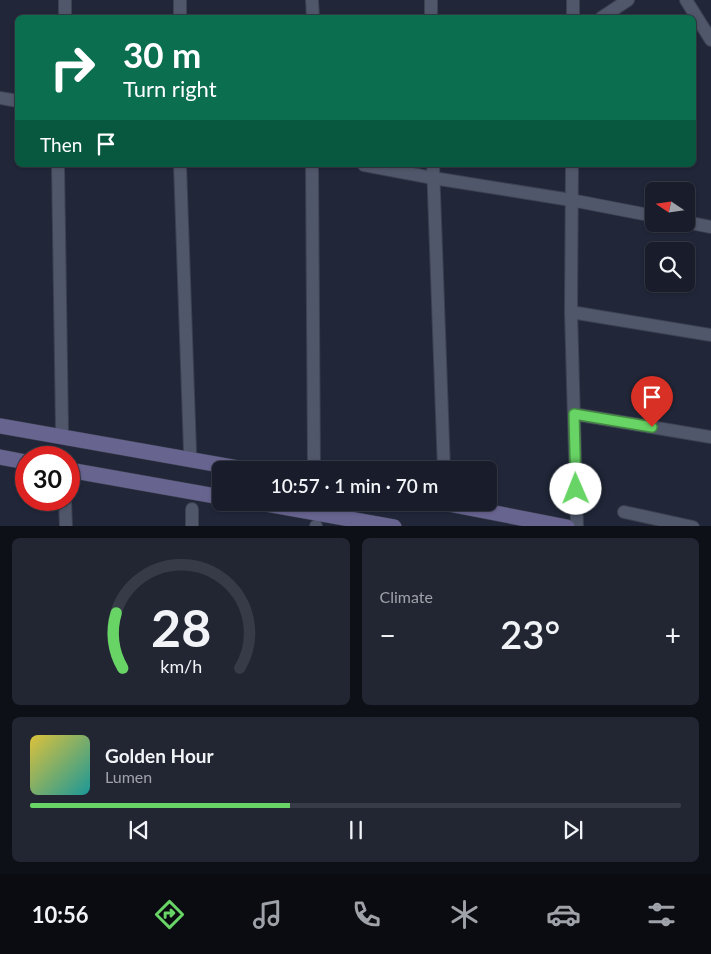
<!DOCTYPE html>
<html lang="en">
<head>
<meta charset="utf-8">
<style>
  :root { --surface:#191d2b; --page:#222633; --text:#f1f3f6; --muted:#9fa2a9; --line:#373b47; --accent:#68d465 }
  body { margin:0; font-family:Lato,sans-serif; background:var(--page); color:var(--text); height:100vh; display:flex; flex-direction:column; font-size:19px; white-space:nowrap }
  * { box-sizing:border-box; margin:0 }
  p { font-size:16px; color:var(--muted) }
  .icon { flex:none; width:28px; height:28px; fill:none; stroke:currentColor; stroke-width:2; stroke-linecap:round; stroke-linejoin:round }
  .map { position:relative; height:526px; overflow:hidden }
  .details { display:flex; flex-direction:column; gap:12px; padding:12px; background:#0e1018; flex:1 }
  .details>* { flex:none }
  .guide { position:absolute; left:15px; top:15px; width:681px; height:152px; border-radius:8px; box-shadow:0 1px 4px #0004,0 0 0 1px var(--line); background:#0b6e4f; color:#fff; overflow:hidden }
  .needle { width:32px; rotate:283deg }
  .tools { position:absolute; left:645px; top:182px; display:grid; gap:10px }
  .tools a { display:grid; place-items:center; width:50px; height:50px; border-radius:8px; background:var(--surface); box-shadow:0 1px 4px #0004,0 0 0 1px var(--line); font-size:25px }
  .speed { position:absolute; left:15px; top:446px; display:flex; gap:10px; font-size:25px; font-weight:700; text-align:center }
  .speed>* { display:grid; place-content:center; width:65px; height:65px; border-radius:50%; background:var(--surface); box-shadow:0 1px 4px #0004,0 0 0 1px var(--line); line-height:1 }
  .speed .limit { border:8px solid #d22; background:#fff; color:#111 }
  .pin { position:absolute; display:grid; place-items:center; width:42px; height:42px; color:#fff; margin:-51px -21px; border-radius:50% 50% 50% 0; rotate:-45deg; box-shadow:0 0 5px #0007 }
  .pin .icon { rotate:45deg }
  .me { position:absolute; width:55px; margin:-28px; rotate:359deg; stroke-linejoin:round; filter:drop-shadow(0 0 4px #0008) }
  .turn { display:flex; align-items:center; gap:18px; height:105px; padding:0 25px; font-size:22px }
  .turn .icon { width:65px; height:65px; stroke-width:2.5 }
  .turn b { display:block; font-size:35px; line-height:42px }
  .then { display:flex; align-items:center; height:48px; padding:0 25px; background:#0003; gap:10px; font-size:19px }
  .big { font-size:38px; font-weight:600; line-height:1.1 }
  .details .widget { flex:1; display:flex; flex-direction:column; justify-content:center; gap:8px; min-width:0; padding:0 18px; border-radius:8px; background:var(--page) }
  .details .dial { align-items:center; gap:0 }
  .dial svg { height:130px; overflow:visible; fill:none; stroke:var(--line); stroke-width:7; stroke-linecap:round; text-anchor:middle }
  .dial text { fill:var(--text); stroke:none }
  .song { display:flex; align-items:center; gap:15px }
  .cover { width:60px; height:60px; border-radius:8px; background:linear-gradient(135deg,hsl(50 70% 55%),hsl(180 70% 35%)) }
  .played { height:5px; border-radius:2px; background:linear-gradient(90deg,var(--accent) 40%,var(--line) 40%) }
  .keys { display:flex; justify-content:space-around; direction:ltr }
  .heat { display:flex; justify-content:space-between; align-items:center; font-size:28px; direction:ltr }
  .details .tiles { flex:1; display:grid; gap:12px; grid-template-columns:1fr 1fr }
  .widget:last-child { grid-column:span 2 }
  .trip { position:absolute; left:212px; top:461px; width:285px; height:50px; border-radius:8px; background:var(--surface); box-shadow:0 1px 4px #0004,0 0 0 1px var(--line); font-weight:600; line-height:50px; text-align:center }
  .dock { display:flex; height:80px; justify-content:space-around; align-items:center; background:#0a0c11; color:var(--muted) }
  .dock .icon { width:35px; height:35px }
  .dock .selected { color:var(--accent) }
  .dock b { font-size:22px; color:var(--text) }
  .map>svg:first-child { display:block }
  .lines { fill:none; stroke-linecap:round; stroke-linejoin:round }
  .minor-casing { stroke:#3c4150; stroke-width:14 }
  .secondary-casing { stroke:#3c4150; stroke-width:16 }
  .minor { stroke:#50576b; stroke-width:12 }
  .secondary { stroke:#686490; stroke-width:15 }
  .route-casing { stroke:#448a42; stroke-width:12 }
  .route { stroke:#68d465; stroke-width:9 }
</style>
</head>
<body>
<div class="map">
<svg width="711" height="527" viewBox="0 0 711 527">
  <rect width="100%" height="100%" fill="#212739"/>
  <g class="lines">
    <!-- minor casing -->
    <g class="minor-casing">
      <g id="minor">
        <polyline points="65,0 65,18"/>
        <polyline points="312,0 313,18"/>
        <polyline points="431,0 431,18"/>
        <polyline points="573,0 573,18"/>
        <polyline points="686,0 711,40"/>
        <polyline points="180,18 180,0"/>
        <polyline points="601,18 628,0"/>
        <polyline points="0,98 18,101"/>
        <polyline points="58,165 62,429"/>
        <polyline points="180,165 190,451"/>
        <polyline points="312,165 314,467"/>
        <polyline points="364,165 433,178 571,200 654,216"/>
        <polyline points="433,165 444,470"/>
        <polyline points="572,165 571,312 577,527"/>
        <polyline points="686,222 711,227"/>
        <polyline points="571,312 711,335"/>
        <polyline points="574,414 711,437"/>
        <polyline points="65,500 66,527"/>
        <polyline points="192,509 192,527"/>
        <polyline points="624,512 693,527"/>
        <polyline points="316,526 316,527"/>
      </g>
    </g>
    <!-- secondary casing -->
    <g class="secondary-casing">
      <g id="secondary">
        <polyline points="0,426 249,470"/>
        <polyline points="0,457 26,462"/>
        <polyline points="69,470 221,497"/>
        <polyline points="255,502 394,527"/>
        <polyline points="438,502 567,527"/>
      </g>
    </g>
    <!-- minor -->
    <use href="#minor" class="minor"/>
    <!-- secondary -->
    <use href="#secondary" class="secondary"/>
  </g>
  <g class="lines">
    <!-- route casing -->
    <g class="route-casing">
      <polyline id="route" points="576,489 574,414 652,427"/>
    </g>
    <!-- route -->
    <use href="#route" class="route"/>
  </g>
</svg>
<div class="tools">
<a><svg class="needle" viewBox="-14 -14 28 28"><path d="M0-13l5 13h-10z" fill="#e53935"/><path d="M0 13l5-13h-10z" fill="#9fa2a9"/></svg></a>
<a><svg class="icon" aria-label="search" viewBox="0 0 24 24"><circle cx="10" cy="10" r="6"/><path d="M15 15l6 6"/></svg></a>
</div>
<div class="speed"><div class="limit">30</div></div>
<div class="pin" style="left:652px;top:427px;background:#d93025"><svg class="icon" aria-label="arrive" viewBox="0 0 24 24"><path d="M6 21V4h12l-3 4 3 4H6"/></svg></div>
<svg class="me" style="left:576px;top:489px" viewBox="-20 -20 40 40"><circle r="19" fill="#fff"/><path d="M0-13L10 11 0 6-10 11z" fill="#68d465"/></svg>
<div class="trip">10:57 · 1 min · 70 m</div>
<div class="guide">
<div class="turn"><svg class="icon" aria-label="right" viewBox="0 0 24 24"><path d="M7 20v-9h11M14 6l5 5-5 5"/></svg><div><b>30 m</b>Turn right</div></div>
<div class="then">Then<svg class="icon" aria-label="arrive" viewBox="0 0 24 24"><path d="M6 21V4h12l-3 4 3 4H6"/></svg></div>
</div>
</div>
<section class="details">
<div class="tiles">
<div class="widget dial"><svg viewBox="0 0 100 80">
<path d="M14 69A42 42 0 1 1 86 69"/>
<path d="M14 69A42 42 0 0 1 10 35" stroke="#68d465"/>
<text x="50" y="56" font-size="32" font-weight="700">28</text>
<text x="50" y="72" font-size="11">km/h</text>
</svg></div>
<div class="widget"><p>Climate</p>
<div class="heat"><a>−</a><b class="big">23°</b><a>+</a></div>
</div>
<div class="widget">
<div class="song"><i class="cover"></i><div><b>Golden Hour</b><p>Lumen</p></div></div>
<div class="played"></div>
<div class="keys"><svg class="icon" aria-label="previous" viewBox="0 0 24 24"><path d="M18 5L8 12l10 7zM5 5v14"/></svg><svg class="icon" aria-label="pause" viewBox="0 0 24 24"><path d="M8 5v14M16 5v14"/></svg><svg class="icon" aria-label="next" viewBox="0 0 24 24"><path d="M6 5l10 7-10 7zM19 5v14"/></svg></div>
</div>
</div>
</section>
<nav class="dock">
<b>10:56</b>
<svg class="icon selected" aria-label="directions" viewBox="0 0 24 24"><path d="M12 3l9 9-9 9-9-9zM9 14v-3h6M13 9l2 2-2 2"/></svg>
<svg class="icon" aria-label="music" viewBox="0 0 24 24"><path d="M9 18V5l10-2v13"/><circle cx="6" cy="18" r="3"/><circle cx="16" cy="16" r="3"/></svg>
<svg class="icon" aria-label="phone" viewBox="0 0 24 24"><path d="M5 4h4l2 5-3 2q2 4 5 5l2-3 5 2v4C11 20 4 13 5 4z"/></svg>
<svg class="icon" aria-label="climate" viewBox="0 0 24 24"><path d="M12 3v18M4 7l16 10M4 17L20 7"/></svg>
<svg class="icon" aria-label="car" viewBox="0 0 24 24"><path d="M5 17H2v-5l4-1 3-4h7l3 4 3 1v5h-3M9 17h6M6 11h13"/><circle cx="7" cy="17" r="2"/><circle cx="17" cy="17" r="2"/></svg>
<svg class="icon" aria-label="filters" viewBox="0 0 24 24"><path d="M4 7h16M4 17h16"/><circle cx="9" cy="7" r="2"/><circle cx="15" cy="17" r="2"/></svg>
</nav>
</body>
</html>
